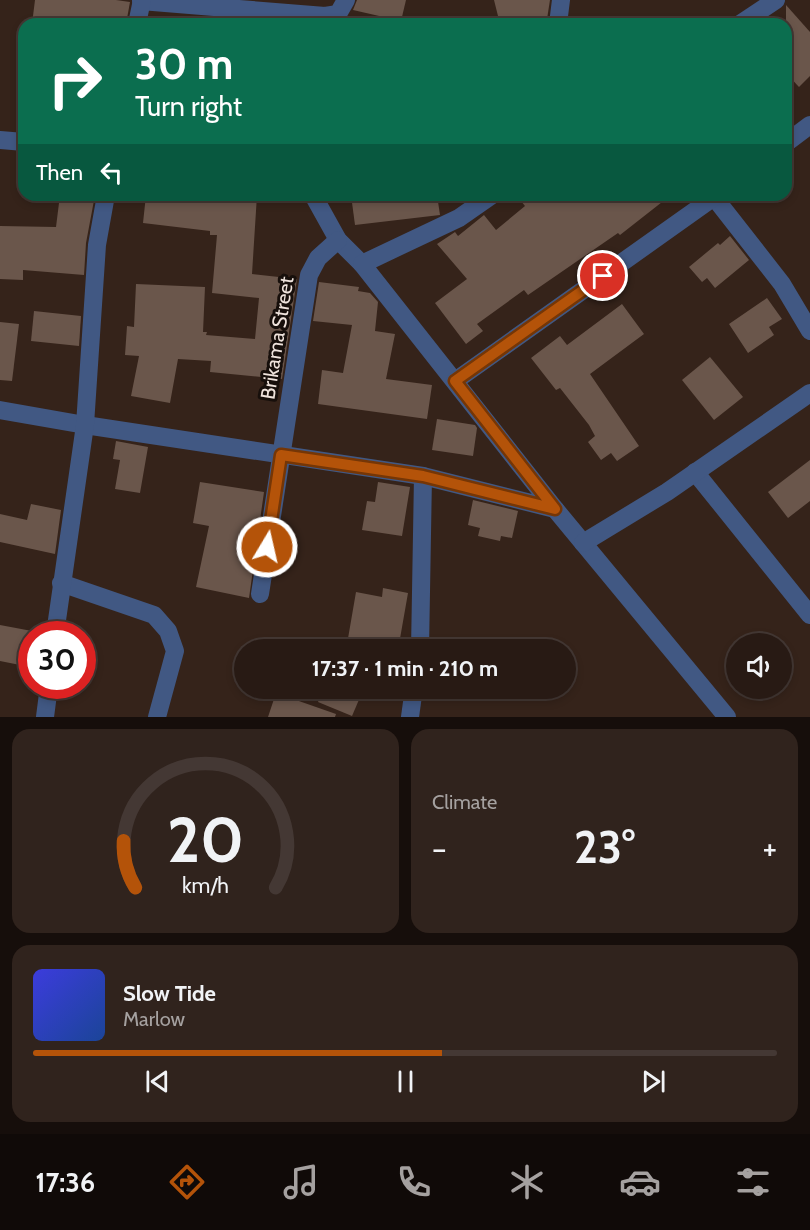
<!DOCTYPE html>
<html lang="en">
<head>
<meta charset="utf-8">
<style>
  :root { --surface:#281a14; --page:#30231d; --text:#f1f3f6; --muted:#a5a1a0; --line:#443834; --accent:#b45309 }
  body { margin:0; font-family:Cabin,sans-serif; background:var(--page); color:var(--text); height:100vh; display:flex; flex-direction:column; font-size:22px; white-space:nowrap }
  * { box-sizing:border-box; margin:0 }
  p { font-size:20px; color:var(--muted) }
  .icon { flex:none; width:33px; height:33px; fill:none; stroke:currentColor; stroke-width:2; stroke-linecap:round; stroke-linejoin:round }
  .map { position:relative; height:717px; overflow:hidden }
  .drawer { display:flex; flex-direction:column; gap:12px; padding:12px; background:#160e0b; flex:1 }
  .drawer>* { flex:none }
  .hud { position:absolute; left:18px; top:18px; width:774px; height:183px; border-radius:18px; box-shadow:0 3px 9px #0003,0 0 0 2px var(--line); background:#0b6e4f; color:#fff; overflow:hidden }
  .controls { position:absolute; left:726px; top:633px; display:grid; gap:12px }
  .controls a { display:grid; place-items:center; width:66px; height:66px; border-radius:50%; background:var(--surface); box-shadow:0 3px 9px #0003,0 0 0 2px var(--line); font-size:30px }
  .speed { position:absolute; left:18px; top:621px; display:flex; gap:12px; font-size:30px; font-weight:700; text-align:center }
  .speed>* { display:grid; place-content:center; width:78px; height:78px; border-radius:50%; background:var(--surface); box-shadow:0 3px 9px #0003,0 0 0 2px var(--line); line-height:1 }
  .speed .limit { border:9px solid #d22; background:#fff; color:#111 }
  .pin { position:absolute; display:grid; place-items:center; width:51px; height:51px; color:#fff; margin:-26px; border:3px solid #fff; border-radius:50%; box-shadow:0 2px 6px #0007 }
  .me { position:absolute; width:66px; margin:-33px; rotate:9deg; stroke-linejoin:round; filter:drop-shadow(0 0 4px #0008) }
  .turn { display:flex; align-items:center; gap:21px; height:126px; padding:0 18px; font-size:27px }
  .turn .icon { width:78px; height:78px; stroke-width:2.5 }
  .turn b { display:block; font-size:42px; line-height:51px }
  .then { display:flex; align-items:center; height:57px; padding:0 18px; background:#0003; gap:12px; font-size:22px }
  .big { font-size:45px; font-weight:700; line-height:1.1 }
  .drawer .tile { flex:1; display:flex; flex-direction:column; justify-content:center; gap:9px; min-width:0; padding:0 21px; border-radius:18px; background:var(--page) }
  .drawer .dial { align-items:center; gap:0 }
  .dial svg { height:156px; overflow:visible; fill:none; stroke:var(--line); stroke-width:7; stroke-linecap:round; text-anchor:middle }
  .dial text { fill:var(--text); stroke:none }
  .song { display:flex; align-items:center; gap:18px }
  .cover { width:72px; height:72px; border-radius:9px; background:linear-gradient(135deg,hsl(240 70% 55%),hsl(220 70% 35%)) }
  .played { height:6px; border-radius:3px; background:linear-gradient(90deg,var(--accent) 55%,var(--line) 55%) }
  .keys { display:flex; justify-content:space-around; direction:ltr }
  .heat { display:flex; justify-content:space-between; align-items:center; font-size:33px; direction:ltr }
  .drawer .tiles { flex:1; display:grid; gap:12px; grid-template-columns:1fr 1fr }
  .tile:last-child { grid-column:span 2 }
  .trip { position:absolute; left:234px; top:639px; width:342px; height:60px; border-radius:30px; background:var(--surface); box-shadow:0 3px 9px #0003,0 0 0 2px var(--line); font-weight:700; line-height:60px; text-align:center }
  .dock { display:flex; height:96px; justify-content:space-around; align-items:center; background:#100a08; color:var(--muted) }
  .dock .icon { width:42px; height:42px }
  .dock .current { color:var(--accent) }
  .dock b { font-size:27px; color:var(--text) }
  .map>svg:first-child { display:block }
  .building { fill:#6a564b }
  .lines { fill:none; stroke-linecap:round; stroke-linejoin:round }
  .street { stroke:#415883; stroke-width:18 }
  .route-casing { stroke:#753606; stroke-width:15 }
  .route { stroke:#b45309; stroke-width:10 }
  .labels { text-anchor:middle; stroke-width:6; stroke-linejoin:round; paint-order:stroke }
  .street-label { font-size:20px; fill:#efe3dc; stroke:#170f0b }
</style>
</head>
<body>
<div class="map">
<svg width="810" height="717" viewBox="0 0 810 717">
  <rect width="100%" height="100%" fill="#35231a"/>
  <!-- building -->
  <g class="building">
    <polygon points="35,0 116,0 130,2 126,24 32,24"/>
    <polygon points="357,0 406,0 401,21 353,10"/>
    <polygon points="494,0 550,0 547,19 525,24 500,24"/>
    <polygon points="786,5 810,32 810,76 799,87 786,73"/>
    <polygon points="60,195 95,195 86,243 84,275 23,270 23,280 0,279 0,226 56,227"/>
    <polygon points="146,195 175,195 213,199 213,195 257,195 252,274 297,279 282,379 210,372 211,361 178,359 170,403 131,396 139,356 125,355 127,326 134,327 136,284 205,287 203,332 207,332 206,335 255,339 259,298 212,293 217,235 210,235 210,231 143,223"/>
    <polygon points="351,195 437,195 440,215 355,225"/>
    <polygon points="516,195 671,195 620,235 618,233 528,295 524,290 477,324 483,331 466,344 435,303 467,279 437,244 455,232 458,236 484,215 496,230 525,206"/>
    <polygon points="730,236 749,260 715,288 707,278 702,282 689,267 718,243 720,245"/>
    <polygon points="319,282 359,287 358,291 370,293 378,302 375,331 395,334 386,379 432,385 427,419 318,404 322,370 343,373 352,325 313,321"/>
    <polygon points="767,298 782,319 769,327 774,335 748,353 729,324"/>
    <polygon points="622,304 644,334 590,374 639,446 617,461 611,453 601,460 588,442 595,436 589,425 560,388 556,390 531,358 560,336 567,345"/>
    <polygon points="34,311 81,316 79,346 31,341"/>
    <polygon points="0,322 19,324 12,381 0,380"/>
    <polygon points="710,357 743,397 714,420 682,380"/>
    <polygon points="437,419 475,425 477,428 473,456 432,450"/>
    <polygon points="116,441 148,447 140,493 115,489 120,460 113,459"/>
    <polygon points="810,460 810,501 788,518 768,492"/>
    <polygon points="200,482 264,492 249,598 196,587 209,526 193,523"/>
    <polygon points="378,482 410,487 402,536 362,530 367,501 375,502"/>
    <polygon points="473,500 518,511 512,538 501,536 500,541 478,536 480,528 468,525"/>
    <polygon points="31,504 61,510 55,554 0,542 0,514 27,520"/>
    <polygon points="383,588 408,593 398,650 346,650 356,592 382,597"/>
    <polygon points="0,625 32,631 25,666 0,661"/>
    <polygon points="324,688 364,688 352,716 318,702"/>
    <polygon points="276,693 336,714 335,717 268,717"/>
  </g>
  <g class="lines">
    <!-- street -->
    <g class="street">
      <polyline points="141,1 325,16 338,14 346,0"/>
      <polyline points="137,24 142,0"/>
      <polyline points="558,24 561,0"/>
      <polyline points="740,24 776,0"/>
      <polyline points="0,140 24,142"/>
      <polyline points="786,143 810,125"/>
      <polyline points="313,195 338,240 362,264"/>
      <polyline points="492,195 459,218 362,264 555,509 727,717"/>
      <polyline points="714,197 782,284 810,331"/>
      <polyline points="455,381 717,195"/>
      <polyline points="0,410 85,425 423,476 555,509"/>
      <polyline points="695,472 810,615"/>
      <polyline points="583,543 667,492 810,393"/>
      <polyline points="61,583 154,615 168,631 175,651 157,717"/>
      <polyline points="260,594 309,275 318,258 338,240"/>
      <polyline points="55,634 85,425 97,245 106,195"/>
      <polyline points="420,650 423,476"/>
      <polyline points="45,717 49,686"/>
      <polyline points="410,717 414,688"/>
    </g>
  </g>
  <g class="lines">
    <!-- route casing -->
    <g class="route-casing">
      <polyline id="route" points="267,547 281,455 423,476 555,509 455,381 603,276"/>
    </g>
    <!-- route -->
    <use href="#route" class="route"/>
  </g>
  <g class="labels">
    <!-- street labels -->
    <g class="street-label">
      <text transform="translate(277 338) rotate(-81)" y="7">Brikama Street</text>
    </g>
  </g>
</svg>
<div class="controls">
<a><svg class="icon" aria-label="sound" viewBox="0 0 24 24"><path d="M4 9h4l5-4v14l-5-4H4zM17 9q2 3 0 6"/></svg></a>
</div>
<div class="speed"><div class="limit">30</div></div>
<div class="pin" style="left:603px;top:276px;background:#d93025"><svg class="icon" aria-label="arrive" viewBox="0 0 24 24"><path d="M6 21V4h12l-3 4 3 4H6"/></svg></div>
<svg class="me" style="left:267px;top:547px" viewBox="-20 -20 40 40"><circle r="17" fill="#b45309" stroke="#fff" stroke-width="3"/><path d="M0-11L8 9 0 5-8 9z" fill="#fff"/></svg>
<div class="trip">17:37 · 1 min · 210 m</div>
<div class="hud">
<div class="turn"><svg class="icon" aria-label="right" viewBox="0 0 24 24"><path d="M7 20v-9h11M14 6l5 5-5 5"/></svg><div><b>30 m</b>Turn right</div></div>
<div class="then">Then<svg class="icon" aria-label="left" viewBox="0 0 24 24"><path d="M17 20v-9H6M10 6l-5 5 5 5"/></svg></div>
</div>
</div>
<section class="drawer">
<div class="tiles">
<div class="tile dial"><svg viewBox="0 0 100 80">
<path d="M14 69A42 42 0 1 1 86 69"/>
<path d="M14 69A42 42 0 0 1 8 45" stroke="#b45309"/>
<text x="50" y="56" font-size="32" font-weight="700">20</text>
<text x="50" y="72" font-size="11">km/h</text>
</svg></div>
<div class="tile"><p>Climate</p>
<div class="heat"><a>−</a><b class="big">23°</b><a>+</a></div>
</div>
<div class="tile">
<div class="song"><i class="cover"></i><div><b>Slow Tide</b><p>Marlow</p></div></div>
<div class="played"></div>
<div class="keys"><svg class="icon" aria-label="previous" viewBox="0 0 24 24"><path d="M18 5L8 12l10 7zM5 5v14"/></svg><svg class="icon" aria-label="pause" viewBox="0 0 24 24"><path d="M8 5v14M16 5v14"/></svg><svg class="icon" aria-label="next" viewBox="0 0 24 24"><path d="M6 5l10 7-10 7zM19 5v14"/></svg></div>
</div>
</div>
</section>
<nav class="dock">
<b>17:36</b>
<svg class="icon current" aria-label="directions" viewBox="0 0 24 24"><path d="M12 3l9 9-9 9-9-9zM9 14v-3h6M13 9l2 2-2 2"/></svg>
<svg class="icon" aria-label="music" viewBox="0 0 24 24"><path d="M9 18V5l10-2v13"/><circle cx="6" cy="18" r="3"/><circle cx="16" cy="16" r="3"/></svg>
<svg class="icon" aria-label="phone" viewBox="0 0 24 24"><path d="M5 4h4l2 5-3 2q2 4 5 5l2-3 5 2v4C11 20 4 13 5 4z"/></svg>
<svg class="icon" aria-label="climate" viewBox="0 0 24 24"><path d="M12 3v18M4 7l16 10M4 17L20 7"/></svg>
<svg class="icon" aria-label="car" viewBox="0 0 24 24"><path d="M5 17H2v-5l4-1 3-4h7l3 4 3 1v5h-3M9 17h6M6 11h13"/><circle cx="7" cy="17" r="2"/><circle cx="17" cy="17" r="2"/></svg>
<svg class="icon" aria-label="filters" viewBox="0 0 24 24"><path d="M4 7h16M4 17h16"/><circle cx="9" cy="7" r="2"/><circle cx="15" cy="17" r="2"/></svg>
</nav>
</body>
</html>
